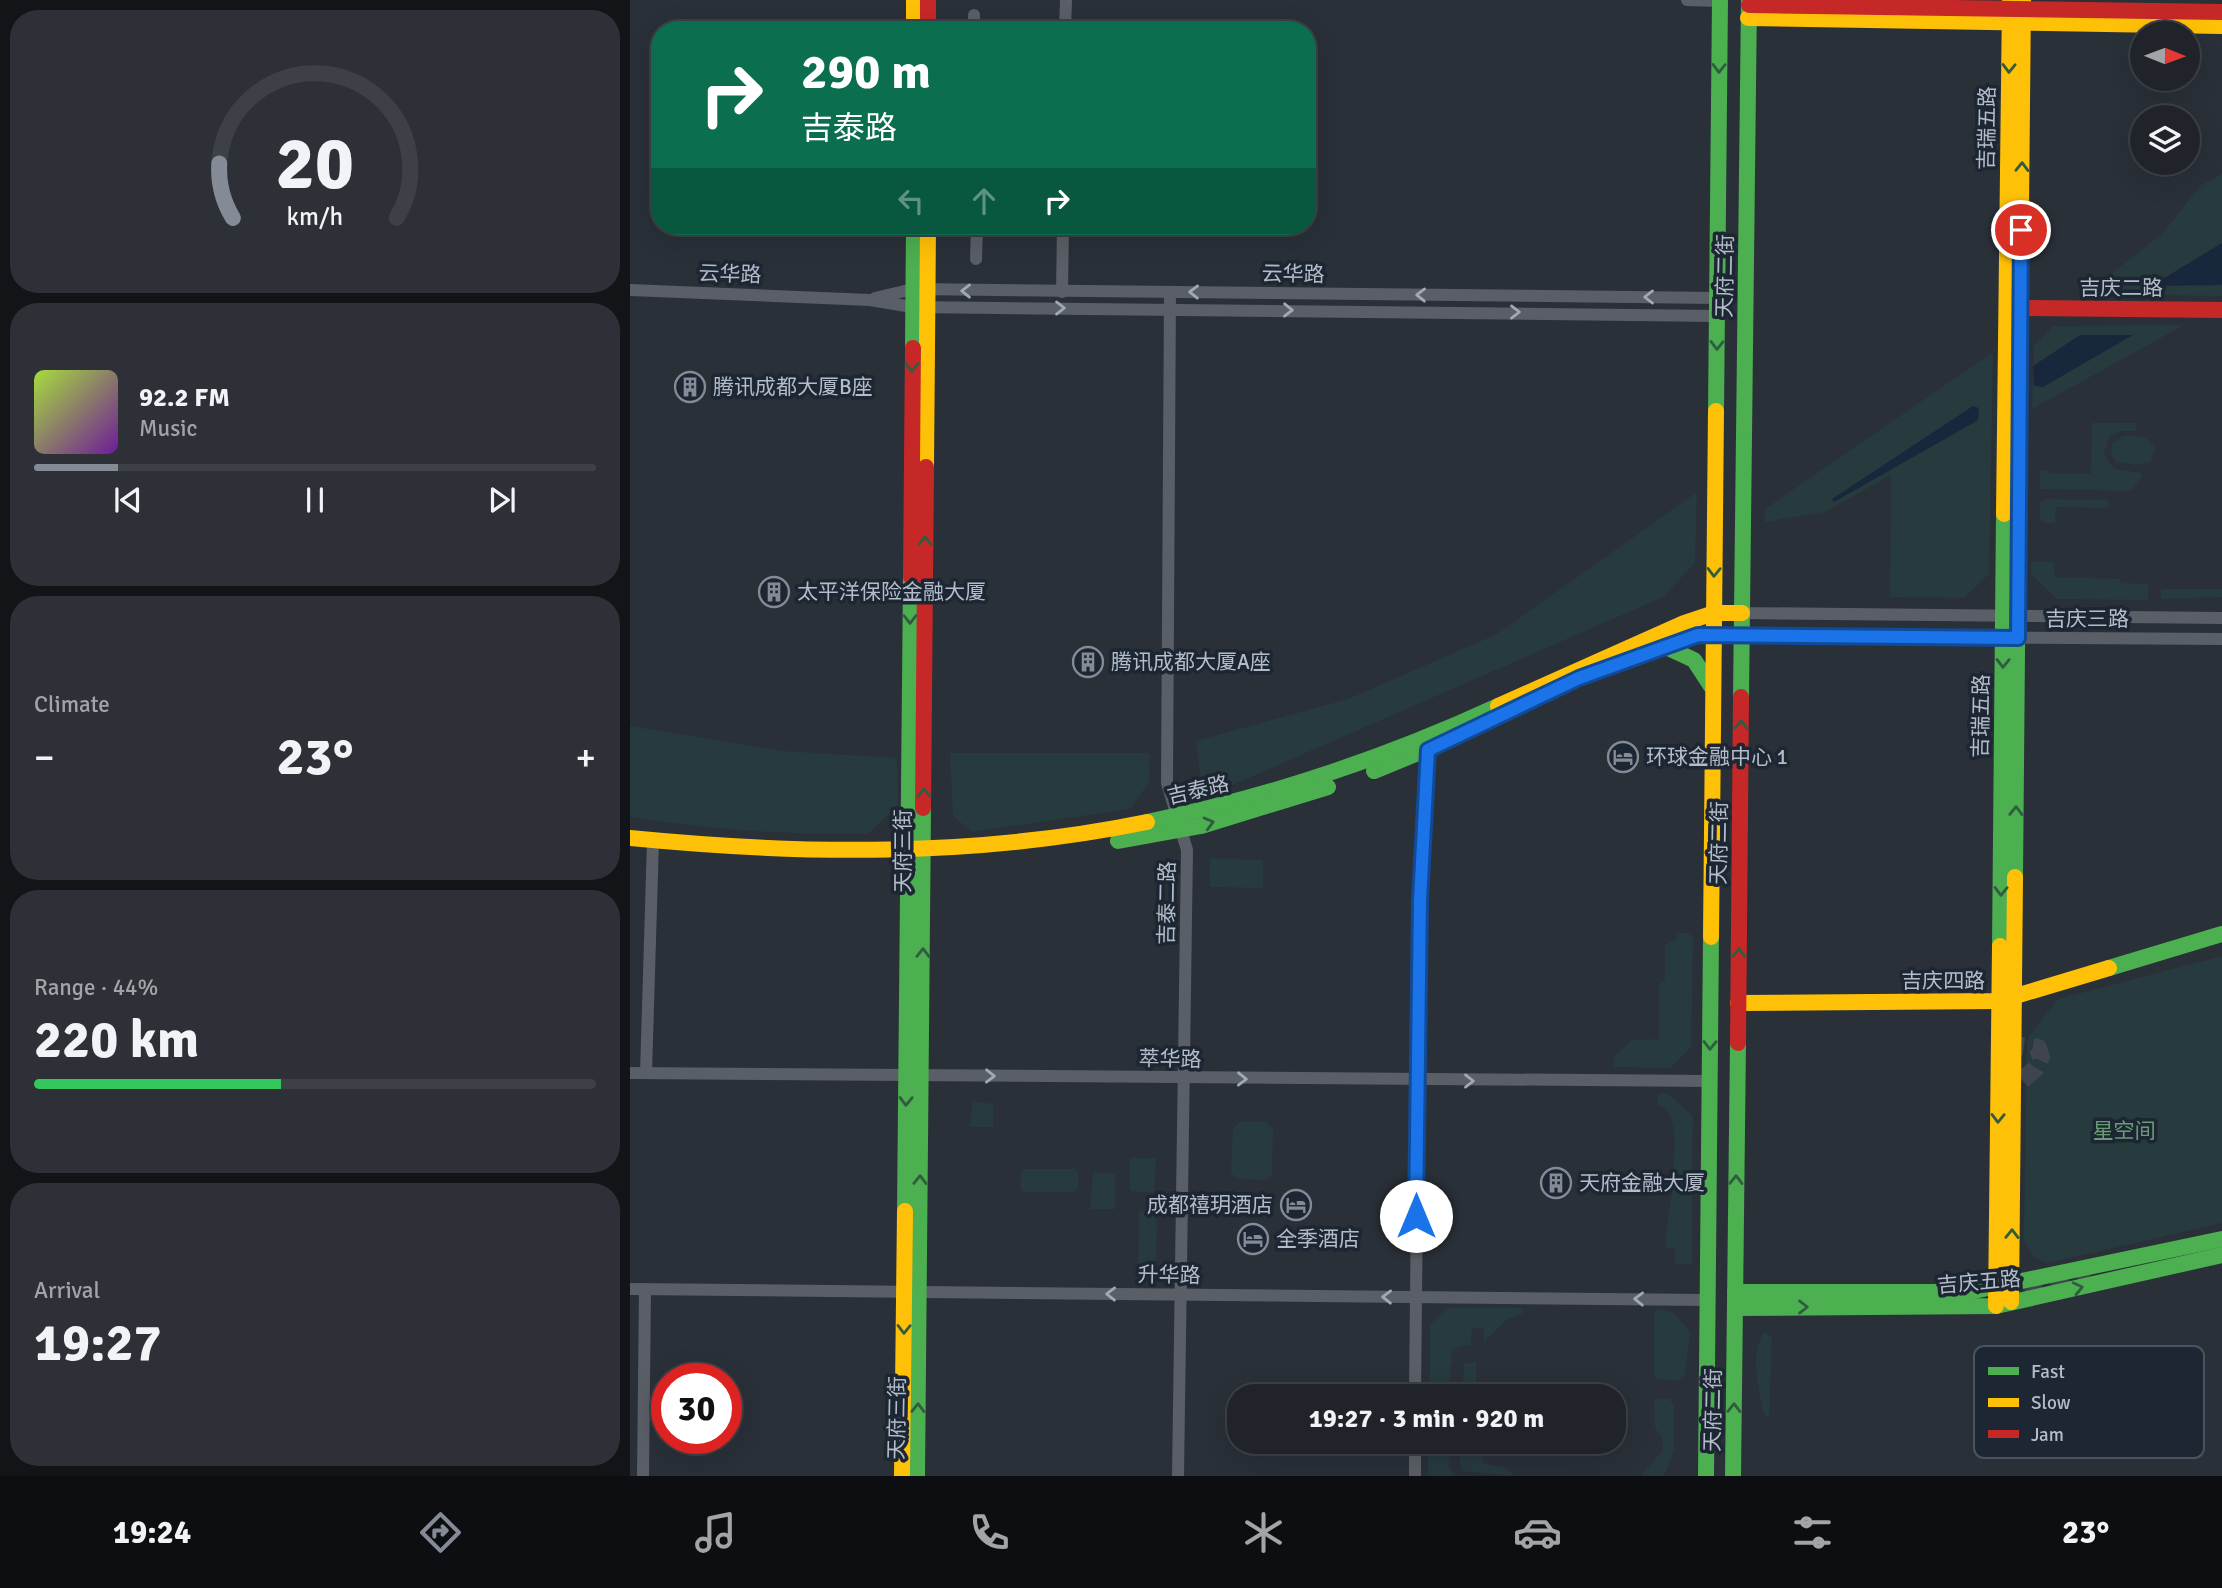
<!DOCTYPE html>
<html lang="en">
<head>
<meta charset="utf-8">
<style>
  :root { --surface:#20242a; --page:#2d3036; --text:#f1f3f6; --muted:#a2a4a8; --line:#3d4147; --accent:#848b96 }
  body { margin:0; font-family:Signika,"Noto Sans SC",sans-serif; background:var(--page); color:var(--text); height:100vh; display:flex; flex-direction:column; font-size:26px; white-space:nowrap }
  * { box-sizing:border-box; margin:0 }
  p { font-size:23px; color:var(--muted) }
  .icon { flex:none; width:38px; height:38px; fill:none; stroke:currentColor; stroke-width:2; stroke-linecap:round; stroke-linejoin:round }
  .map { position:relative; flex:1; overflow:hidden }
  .drawer { display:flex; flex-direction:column; gap:10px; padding:10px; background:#121417; width:630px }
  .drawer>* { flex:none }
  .hud { position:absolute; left:21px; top:21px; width:665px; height:214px; border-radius:28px; box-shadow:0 7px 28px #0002,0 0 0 2px var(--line); background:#0b6e4f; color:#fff; overflow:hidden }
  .needle { width:46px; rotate:91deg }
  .tools { position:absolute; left:1500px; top:21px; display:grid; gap:14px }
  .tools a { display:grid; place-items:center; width:70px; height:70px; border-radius:50%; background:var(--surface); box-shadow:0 7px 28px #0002,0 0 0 2px var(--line); font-size:35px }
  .speed { position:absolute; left:21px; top:1363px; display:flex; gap:14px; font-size:35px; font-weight:700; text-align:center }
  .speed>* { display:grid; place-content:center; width:91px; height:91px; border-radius:50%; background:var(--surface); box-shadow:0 7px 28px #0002,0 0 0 2px var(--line); line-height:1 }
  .speed .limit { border:10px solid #d22; background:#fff; color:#111 }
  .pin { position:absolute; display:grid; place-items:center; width:60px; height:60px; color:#fff; margin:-30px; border:4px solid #fff; border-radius:50%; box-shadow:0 2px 7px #0007 }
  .me { position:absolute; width:77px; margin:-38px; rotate:0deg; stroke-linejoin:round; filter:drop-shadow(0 0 5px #0008) }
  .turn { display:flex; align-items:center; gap:24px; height:147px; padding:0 35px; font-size:32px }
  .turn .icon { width:91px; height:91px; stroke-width:2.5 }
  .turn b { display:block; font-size:49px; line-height:60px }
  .lanes { display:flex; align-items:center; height:66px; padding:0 35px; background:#0003; justify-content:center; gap:35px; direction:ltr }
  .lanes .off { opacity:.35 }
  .big { font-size:52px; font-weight:800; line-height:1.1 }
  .drawer .tile { flex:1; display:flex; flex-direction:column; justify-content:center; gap:10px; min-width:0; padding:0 24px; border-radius:28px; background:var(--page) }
  .drawer .dial { align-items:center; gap:0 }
  .dial svg { height:182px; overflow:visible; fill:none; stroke:var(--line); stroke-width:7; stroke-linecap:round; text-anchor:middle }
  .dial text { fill:var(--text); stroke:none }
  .song { display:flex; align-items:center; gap:21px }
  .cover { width:84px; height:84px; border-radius:10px; background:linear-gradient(135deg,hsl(80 70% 55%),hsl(280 70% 35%)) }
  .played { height:7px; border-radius:4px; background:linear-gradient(90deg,var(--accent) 15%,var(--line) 15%) }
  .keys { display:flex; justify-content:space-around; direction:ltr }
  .heat { display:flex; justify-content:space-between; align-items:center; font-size:38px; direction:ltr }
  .charge { height:10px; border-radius:5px; background:linear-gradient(90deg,#34c759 44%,var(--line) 0) }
  .trip { position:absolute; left:597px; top:1384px; width:399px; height:70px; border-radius:28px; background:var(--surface); box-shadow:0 7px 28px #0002,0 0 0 2px var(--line); font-weight:800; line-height:70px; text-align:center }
  .tabs { display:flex; height:112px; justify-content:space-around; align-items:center; background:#0d0e11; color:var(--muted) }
  .tabs .icon { width:49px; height:49px }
  .tabs .current { color:var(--accent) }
  .tabs b { font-size:32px; color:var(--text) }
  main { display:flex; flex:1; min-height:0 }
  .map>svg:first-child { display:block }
  .green { fill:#273a3e }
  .water { fill:#19273c }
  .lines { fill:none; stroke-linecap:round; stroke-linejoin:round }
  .secondary-tunnel { stroke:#3f454e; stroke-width:18; stroke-dasharray:18 9; stroke-linecap:butt }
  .street { stroke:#5a5e66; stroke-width:12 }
  .fast { stroke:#4caf50; stroke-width:16 }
  .slow { stroke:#ffc107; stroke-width:16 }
  .jam { stroke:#c62828; stroke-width:16 }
  .oneway { stroke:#305d3f }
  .oneway2 { stroke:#a2a9b5 }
  .route-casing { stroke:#114b97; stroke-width:18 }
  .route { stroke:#1a73e8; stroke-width:12 }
  .labels { text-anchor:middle; stroke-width:7; stroke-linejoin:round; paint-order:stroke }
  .street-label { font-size:21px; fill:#b4bcc9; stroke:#1d2633 }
  .poi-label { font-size:21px; fill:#b4bcc9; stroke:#1d2633; text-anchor:start }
  .park-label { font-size:21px; fill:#6b9a76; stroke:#1d2633 }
  .key { fill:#1d2633; stroke:#4a5360; stroke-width:2 }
  .key-label { font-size:19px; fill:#b4bcc9 }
</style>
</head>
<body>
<main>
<section class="drawer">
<div class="tile dial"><svg viewBox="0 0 100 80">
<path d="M14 69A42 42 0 1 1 86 69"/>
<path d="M14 69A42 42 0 0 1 8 45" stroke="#848b96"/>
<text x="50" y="56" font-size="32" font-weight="700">20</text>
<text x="50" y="72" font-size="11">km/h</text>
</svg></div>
<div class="tile">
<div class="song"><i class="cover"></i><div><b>92.2 FM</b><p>Music</p></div></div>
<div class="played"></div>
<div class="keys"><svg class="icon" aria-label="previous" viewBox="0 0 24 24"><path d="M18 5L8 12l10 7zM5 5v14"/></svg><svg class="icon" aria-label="pause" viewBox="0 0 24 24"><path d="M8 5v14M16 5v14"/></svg><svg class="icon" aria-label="next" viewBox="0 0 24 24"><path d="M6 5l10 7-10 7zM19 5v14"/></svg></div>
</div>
<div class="tile"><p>Climate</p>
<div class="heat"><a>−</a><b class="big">23°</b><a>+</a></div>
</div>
<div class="tile"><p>Range · 44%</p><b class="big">220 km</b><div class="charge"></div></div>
<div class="tile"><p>Arrival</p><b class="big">19:27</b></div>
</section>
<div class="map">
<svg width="1592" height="1476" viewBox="0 0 1592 1476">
  <rect width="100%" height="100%" fill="#2a3038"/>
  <!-- green -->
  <g class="green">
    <polygon points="1592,174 1592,296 1456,294 1533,233 1571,185"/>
    <polygon points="1554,325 1402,409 1404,346 1424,326"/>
    <polygon points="1363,352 1359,574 1334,598 1260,597 1261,475 1195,512 1135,522 1135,509"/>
    <polygon points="1462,423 1506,423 1506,431 1490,431 1479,437 1474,454 1484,469 1512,473 1511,478 1501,491 1410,489 1410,470 1418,470 1418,473 1461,474"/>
    <path d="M 1493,436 C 1506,436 1519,434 1525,449 L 1520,462 L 1508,465 L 1486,462 L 1481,454 L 1482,444 Z"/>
    <polygon points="1067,492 1065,563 1033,597 591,790 571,781 566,741 718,699 867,634"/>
    <polygon points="1416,499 1478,500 1478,508 1426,507 1425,523 1414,523 1410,518 1410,503"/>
    <polygon points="1401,562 1424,562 1425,577 1490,579 1491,583 1518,584 1518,600 1427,599 1401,574"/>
    <polygon points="1531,589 1592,589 1592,597 1531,599"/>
    <path d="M 0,726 L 152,751 L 267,758 L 268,805 L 238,834 C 158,835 80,830 0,817 Z"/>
    <polygon points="320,753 519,753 520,781 500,809 342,832 323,816"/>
    <polygon points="580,858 633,860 633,888 580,887"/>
    <polygon points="1047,933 1058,933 1063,938 1061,1047 1040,1068 983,1067 984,1056 1002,1040 1029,1039 1029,984 1035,981 1035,945 1047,939"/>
    <path d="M 1592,956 L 1592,1223 L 1418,1263 C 1404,1260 1399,1252 1394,1239 L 1397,1039 L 1428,999 Z"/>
    <path d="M 1028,1094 L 1038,1094 L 1063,1116 L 1062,1174 L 1043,1174 C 1043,1153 1052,1115 1028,1105 Z"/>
    <polygon points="343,1101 363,1104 363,1127 340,1127"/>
    <polygon points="610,1122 636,1122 643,1129 642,1174 636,1180 608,1179 601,1173 603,1128"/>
    <polygon points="500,1158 526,1158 524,1193 500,1191"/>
    <polygon points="395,1169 445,1169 448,1173 448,1189 444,1192 394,1192 390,1188 391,1172"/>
    <polygon points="463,1172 485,1174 485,1209 460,1209"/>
    <polygon points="1043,1184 1062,1185 1062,1264 1045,1264 1045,1248 1037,1248 1035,1243"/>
    <polygon points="509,1211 527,1212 526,1269 522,1273 508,1273"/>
    <polygon points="817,1308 892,1308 893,1313 875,1321 854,1342 854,1328 842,1328 841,1345 830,1346 822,1351 819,1386 833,1386 834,1364 846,1362 846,1396 800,1396 800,1325"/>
    <polygon points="1027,1309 1043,1312 1060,1332 1055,1374 1048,1381 1027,1379 1024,1375 1024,1314"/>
    <path d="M 1134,1332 L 1142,1337 L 1139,1417 L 1134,1415 C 1129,1388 1119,1354 1134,1332 Z"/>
    <polygon points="1029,1399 1039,1399 1044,1405 1044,1451 1034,1476 1011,1476 1033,1450 1032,1437 1025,1428 1024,1401"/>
    <polygon points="831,1442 854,1442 853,1463 876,1468 884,1476 833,1471 830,1464"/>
    <polygon points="803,1443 818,1446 819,1467 824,1476 798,1476 798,1445"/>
  </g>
  <!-- water -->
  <g class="water">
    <polygon points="1592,243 1592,285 1521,286"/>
    <polygon points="1450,335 1503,335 1413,387 1404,386 1403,366"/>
    <polygon points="1343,406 1349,408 1348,420 1343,423 1204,502 1202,499"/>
  </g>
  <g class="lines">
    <!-- secondary-tunnel -->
    <g class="secondary-tunnel">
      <polyline points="1376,1044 1408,1048 1411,1057 1405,1069 1392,1080"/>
      <polyline points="1373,1289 1373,1294 1460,1275"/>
    </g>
    <!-- street -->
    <g class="street">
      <polyline points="1057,0 1090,1"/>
      <polyline points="344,15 344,30"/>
      <polyline points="435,30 436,0"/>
      <polyline points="346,259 347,226"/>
      <polyline points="0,290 240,300 282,307 1087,316"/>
      <polyline points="432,292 433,226"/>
      <polyline points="540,292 537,783 557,850 548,1476"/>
      <polyline points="245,298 283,289 1087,298"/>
      <polyline points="1112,613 1592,618"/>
      <polyline points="1112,636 1592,639"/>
      <polyline points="0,1073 1080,1081"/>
      <polyline points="16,1073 23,841"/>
      <polyline points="0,1289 1077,1300"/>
      <polyline points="785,1396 790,900 799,744"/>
      <polyline points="13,1476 15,1289"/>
      <polyline points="785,1476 785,1442"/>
    </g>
    <!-- fast -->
    <g class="fast">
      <polyline points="283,348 284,226"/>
      <polyline points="1086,411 1090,0"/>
      <polyline points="1034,646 1064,660 1081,686"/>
      <polyline points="1111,697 1119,0"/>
      <polyline points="744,771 815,742"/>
      <path d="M 517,822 C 639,797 755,758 868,706"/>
      <polyline points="488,841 571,826 698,787"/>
      <polyline points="1385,877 1391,209"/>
      <polyline points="1370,946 1374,514"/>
      <polyline points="1479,968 1592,934"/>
      <polyline points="275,1211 281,577"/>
      <polyline points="1105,1292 1339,1292 1592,1239"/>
      <polyline points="1105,1308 1366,1306 1592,1255"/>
      <polyline points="287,1476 293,808"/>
      <polyline points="1076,1476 1081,937"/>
      <polyline points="1103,1476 1108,1043"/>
    </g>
    <!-- slow -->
    <g class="slow">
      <polyline points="284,0 284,30"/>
      <polyline points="1118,18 1592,26"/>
      <polyline points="1391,209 1393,0"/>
      <polyline points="296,467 298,226"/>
      <polyline points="1374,514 1380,0"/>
      <polyline points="964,672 1068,635 1112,636"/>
      <polyline points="868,706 1054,623 1084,613 1112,613"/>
      <path d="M 0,838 C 173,855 346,857 517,822"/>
      <polyline points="1081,937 1086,411"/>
      <polyline points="1108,1003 1369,1001 1479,968"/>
      <polyline points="1381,1302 1385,877"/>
      <polyline points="1366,1306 1370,946"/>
      <polyline points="272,1476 275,1211"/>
    </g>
    <!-- jam -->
    <g class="jam">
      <polyline points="298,0 298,30"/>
      <polyline points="1119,5 1592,12"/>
      <polyline points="1391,308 1592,310"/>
      <polyline points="281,577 283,348"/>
      <polyline points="293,808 296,467"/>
      <polyline points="1108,1043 1111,697"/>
    </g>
  </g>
  <!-- one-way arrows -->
  <defs><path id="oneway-chevron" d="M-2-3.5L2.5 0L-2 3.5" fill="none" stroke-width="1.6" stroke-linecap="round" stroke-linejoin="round" transform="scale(1.75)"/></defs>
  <g class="oneway">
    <use href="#oneway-chevron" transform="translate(1089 68) rotate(91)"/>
    <use href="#oneway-chevron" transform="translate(1379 68) rotate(91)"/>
    <use href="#oneway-chevron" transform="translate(1392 167) rotate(-89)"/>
    <use href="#oneway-chevron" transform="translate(1087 345) rotate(91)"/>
    <use href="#oneway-chevron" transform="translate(282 367) rotate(90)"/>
    <use href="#oneway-chevron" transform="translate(295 541) rotate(-90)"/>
    <use href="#oneway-chevron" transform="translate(1084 572) rotate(91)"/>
    <use href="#oneway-chevron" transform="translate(280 619) rotate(90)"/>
    <use href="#oneway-chevron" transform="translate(1373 663) rotate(91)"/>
    <use href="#oneway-chevron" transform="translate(1111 725) rotate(-89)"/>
    <use href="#oneway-chevron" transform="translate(294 793) rotate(-91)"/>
    <use href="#oneway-chevron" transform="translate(1386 811) rotate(-89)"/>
    <use href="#oneway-chevron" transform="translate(579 823) rotate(-15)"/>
    <use href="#oneway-chevron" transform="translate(1371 891) rotate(91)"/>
    <use href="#oneway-chevron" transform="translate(293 953) rotate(-89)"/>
    <use href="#oneway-chevron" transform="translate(1109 953) rotate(-89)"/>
    <use href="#oneway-chevron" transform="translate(1080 1045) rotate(91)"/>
    <use href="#oneway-chevron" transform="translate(276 1101) rotate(91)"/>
    <use href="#oneway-chevron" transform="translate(1368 1118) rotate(91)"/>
    <use href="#oneway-chevron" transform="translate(290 1180) rotate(-89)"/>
    <use href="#oneway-chevron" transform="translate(1106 1180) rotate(-89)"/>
    <use href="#oneway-chevron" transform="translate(1382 1234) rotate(-89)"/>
    <use href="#oneway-chevron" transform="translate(1448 1288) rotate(-13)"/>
    <use href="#oneway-chevron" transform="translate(1173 1307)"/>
    <use href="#oneway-chevron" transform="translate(274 1329) rotate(91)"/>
    <use href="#oneway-chevron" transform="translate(288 1408) rotate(-89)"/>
    <use href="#oneway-chevron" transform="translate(1104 1408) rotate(-89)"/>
  </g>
  <g class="oneway2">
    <use href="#oneway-chevron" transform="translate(336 291) rotate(-179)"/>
    <use href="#oneway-chevron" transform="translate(564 292) rotate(-179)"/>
    <use href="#oneway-chevron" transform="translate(791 295) rotate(-179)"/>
    <use href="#oneway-chevron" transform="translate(1019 297) rotate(-180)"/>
    <use href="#oneway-chevron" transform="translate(430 308)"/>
    <use href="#oneway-chevron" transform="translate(658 310) rotate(1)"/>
    <use href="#oneway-chevron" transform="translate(885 312)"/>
    <use href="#oneway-chevron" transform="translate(360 1076) rotate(1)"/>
    <use href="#oneway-chevron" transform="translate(612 1079) rotate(1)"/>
    <use href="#oneway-chevron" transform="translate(839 1081)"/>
    <use href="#oneway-chevron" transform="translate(481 1294) rotate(-179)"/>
    <use href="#oneway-chevron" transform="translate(757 1297) rotate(-179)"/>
    <use href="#oneway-chevron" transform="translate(1009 1299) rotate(-179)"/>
  </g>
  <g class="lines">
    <!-- route casing -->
    <g class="route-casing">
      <polyline id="route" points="786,1216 790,900 798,750 949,678 1068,635 1388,638 1391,230"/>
    </g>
    <!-- route -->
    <use href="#route" class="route"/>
  </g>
  <!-- icons -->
  <defs>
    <g id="building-ring" transform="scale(1.575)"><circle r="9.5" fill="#1d2633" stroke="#848b96" stroke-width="1.5"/><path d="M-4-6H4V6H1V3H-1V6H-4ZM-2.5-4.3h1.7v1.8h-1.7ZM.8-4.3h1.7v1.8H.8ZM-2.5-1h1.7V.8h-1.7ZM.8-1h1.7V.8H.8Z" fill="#848b96"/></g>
    <g id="hotel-ring" transform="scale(1.575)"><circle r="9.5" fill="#1d2633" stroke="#848b96" stroke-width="1.5"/><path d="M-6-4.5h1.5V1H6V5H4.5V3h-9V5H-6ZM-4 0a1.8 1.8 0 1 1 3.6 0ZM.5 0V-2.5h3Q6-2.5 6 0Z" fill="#848b96"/></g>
  </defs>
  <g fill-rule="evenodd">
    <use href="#building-ring" x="60" y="387"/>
    <use href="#building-ring" x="144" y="592"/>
    <use href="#building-ring" x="458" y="662"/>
    <use href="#hotel-ring" x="993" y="757"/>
    <use href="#building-ring" x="926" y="1183"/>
    <use href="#hotel-ring" x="666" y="1205"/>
    <use href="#hotel-ring" x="623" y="1239"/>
  </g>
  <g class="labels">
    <!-- street labels -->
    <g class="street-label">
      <text transform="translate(1357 128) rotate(-89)" y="7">吉瑞五路</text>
      <text transform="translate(100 274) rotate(2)" y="7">云华路</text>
      <text transform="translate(663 274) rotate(1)" y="7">云华路</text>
      <text transform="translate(1095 276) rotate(-89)" y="7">天府二街</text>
      <text x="1491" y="295">吉庆二路</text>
      <text x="1457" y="626">吉庆三路</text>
      <text transform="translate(1351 716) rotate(-89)" y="7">吉瑞五路</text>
      <text transform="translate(568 790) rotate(-13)" y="7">吉泰路</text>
      <text transform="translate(1089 843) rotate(-89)" y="7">天府二街</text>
      <text transform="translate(273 851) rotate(-90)" y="7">天府三街</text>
      <text transform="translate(537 903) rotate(-89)" y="7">吉泰二路</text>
      <text x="1313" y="988">吉庆四路</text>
      <text transform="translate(540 1059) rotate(1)" y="7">萃华路</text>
      <text transform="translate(539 1275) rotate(1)" y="7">升华路</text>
      <text transform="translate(1349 1282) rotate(-5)" y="7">吉庆五路</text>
      <text transform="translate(1083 1410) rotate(-89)" y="7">天府二街</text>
      <text transform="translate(267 1418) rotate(-89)" y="7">天府三街</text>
    </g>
    <!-- poi labels -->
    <g class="poi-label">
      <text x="83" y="394">腾讯成都大厦B座</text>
      <text x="167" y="599">太平洋保险金融大厦</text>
      <text x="481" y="669">腾讯成都大厦A座</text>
      <text x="1016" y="764">环球金融中心 1</text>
      <text x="949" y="1190">天府金融大厦</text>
      <text x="643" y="1212" text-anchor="end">成都禧玥酒店</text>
      <text x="646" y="1246">全季酒店</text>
    </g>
    <!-- park labels -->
    <g class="park-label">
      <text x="1494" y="1138">星空间</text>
    </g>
  </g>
  <!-- legend -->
  <rect x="1344" y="1346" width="230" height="112" rx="10" class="key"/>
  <rect x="1358" y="1367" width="31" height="8" fill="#4caf50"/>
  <rect x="1358" y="1398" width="31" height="9" fill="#ffc107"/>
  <rect x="1358" y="1430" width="31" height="8" fill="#c62828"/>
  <g class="key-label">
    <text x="1401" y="1378">Fast</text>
    <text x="1401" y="1409">Slow</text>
    <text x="1401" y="1441">Jam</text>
  </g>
</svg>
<div class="tools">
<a><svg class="needle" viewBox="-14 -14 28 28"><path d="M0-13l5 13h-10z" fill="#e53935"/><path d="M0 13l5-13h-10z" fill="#a2a4a8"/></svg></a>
<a><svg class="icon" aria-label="layers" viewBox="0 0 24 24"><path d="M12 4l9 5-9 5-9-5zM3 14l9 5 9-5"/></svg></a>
</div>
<div class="speed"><div class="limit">30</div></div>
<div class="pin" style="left:1391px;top:230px;background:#d93025"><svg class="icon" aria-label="arrive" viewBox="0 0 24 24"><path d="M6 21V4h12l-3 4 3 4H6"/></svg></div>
<svg class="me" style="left:786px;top:1216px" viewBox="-20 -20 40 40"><circle r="19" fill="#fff"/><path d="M0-13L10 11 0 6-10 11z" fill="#1a73e8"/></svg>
<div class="trip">19:27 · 3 min · 920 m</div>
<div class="hud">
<div class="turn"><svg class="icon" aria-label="right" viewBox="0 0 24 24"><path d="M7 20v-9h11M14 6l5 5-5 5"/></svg><div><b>290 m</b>吉泰路</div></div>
<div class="lanes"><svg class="icon off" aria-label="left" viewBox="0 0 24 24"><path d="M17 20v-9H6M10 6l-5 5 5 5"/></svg><svg class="icon off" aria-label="ahead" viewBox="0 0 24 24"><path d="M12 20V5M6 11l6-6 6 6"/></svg><svg class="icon" aria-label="right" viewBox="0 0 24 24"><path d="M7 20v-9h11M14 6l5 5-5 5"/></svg></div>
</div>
</div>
</main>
<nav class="tabs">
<b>19:24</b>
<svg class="icon current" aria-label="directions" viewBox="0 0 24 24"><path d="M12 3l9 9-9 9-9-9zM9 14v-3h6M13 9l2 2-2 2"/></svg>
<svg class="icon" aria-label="music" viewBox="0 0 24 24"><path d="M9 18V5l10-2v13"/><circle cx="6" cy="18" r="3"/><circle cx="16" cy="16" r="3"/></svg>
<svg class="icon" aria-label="phone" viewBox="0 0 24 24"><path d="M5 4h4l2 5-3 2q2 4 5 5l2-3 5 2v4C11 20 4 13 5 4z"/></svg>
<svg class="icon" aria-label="climate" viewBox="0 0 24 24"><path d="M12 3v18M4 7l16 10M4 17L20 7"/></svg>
<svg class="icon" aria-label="car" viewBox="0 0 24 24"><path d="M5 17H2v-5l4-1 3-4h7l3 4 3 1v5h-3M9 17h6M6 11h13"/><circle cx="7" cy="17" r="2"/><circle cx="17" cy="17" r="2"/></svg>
<svg class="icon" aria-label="filters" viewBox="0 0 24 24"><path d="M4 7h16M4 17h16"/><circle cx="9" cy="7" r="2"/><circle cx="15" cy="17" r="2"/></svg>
<b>23°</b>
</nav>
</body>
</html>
